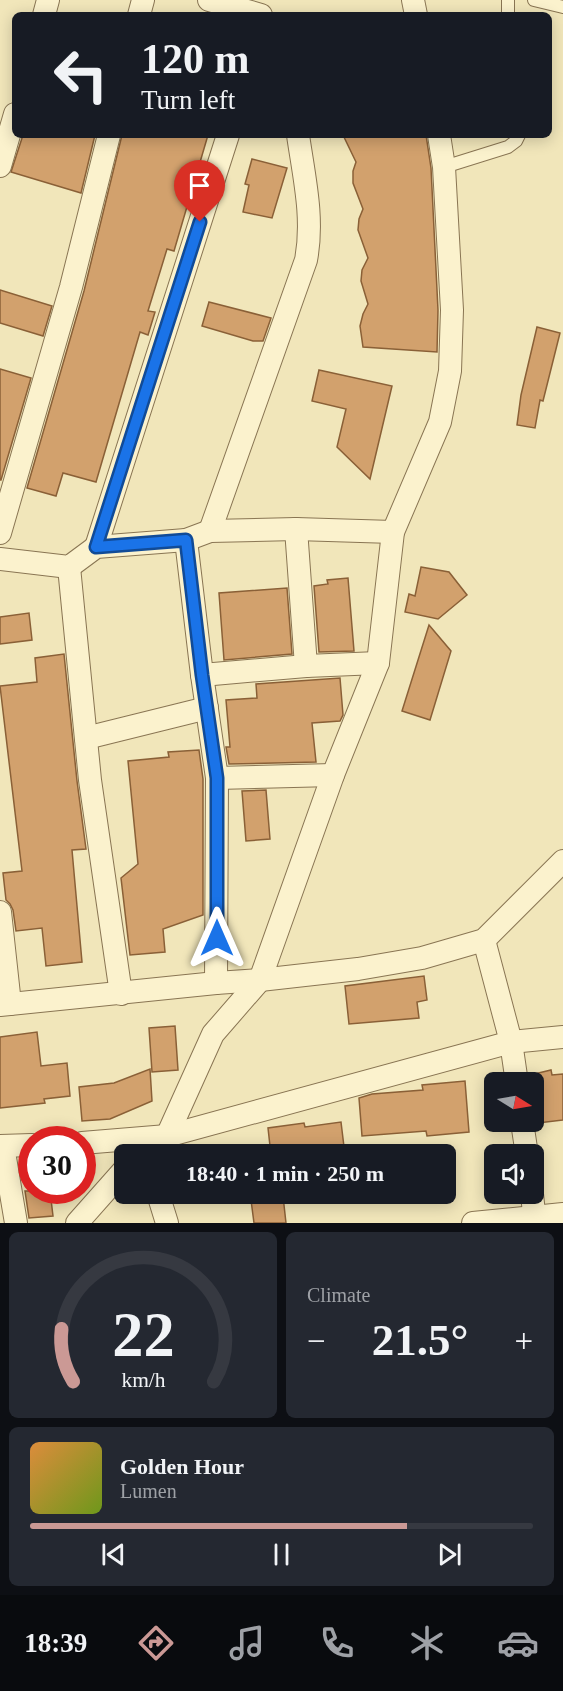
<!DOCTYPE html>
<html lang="en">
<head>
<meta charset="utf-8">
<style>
  :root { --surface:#171b24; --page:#242831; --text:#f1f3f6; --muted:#9ea1a6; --line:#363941; --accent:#cb9995 }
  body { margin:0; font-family:Georgia,serif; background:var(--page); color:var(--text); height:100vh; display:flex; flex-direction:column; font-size:22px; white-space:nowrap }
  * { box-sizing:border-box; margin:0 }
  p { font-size:20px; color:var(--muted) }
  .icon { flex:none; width:33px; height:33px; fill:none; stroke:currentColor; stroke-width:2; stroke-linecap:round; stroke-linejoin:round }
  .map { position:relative; height:1223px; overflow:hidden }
  .panel { display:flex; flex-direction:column; gap:9px; padding:9px; background:#0d0f14; flex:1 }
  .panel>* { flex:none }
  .banner { position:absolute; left:12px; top:12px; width:540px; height:126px; border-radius:9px; box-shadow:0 3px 15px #0003; background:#171b24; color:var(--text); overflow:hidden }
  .needle { width:39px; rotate:101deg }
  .buttons { position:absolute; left:484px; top:1072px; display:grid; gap:12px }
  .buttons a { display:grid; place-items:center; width:60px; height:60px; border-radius:9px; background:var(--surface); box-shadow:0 3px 15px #0003; font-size:30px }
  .speed { position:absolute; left:18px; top:1126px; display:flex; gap:12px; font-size:30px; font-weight:700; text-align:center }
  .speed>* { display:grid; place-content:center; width:78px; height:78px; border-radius:50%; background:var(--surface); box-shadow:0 3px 15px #0003; line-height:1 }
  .speed .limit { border:9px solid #d22; background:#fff; color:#111 }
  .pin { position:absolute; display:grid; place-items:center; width:51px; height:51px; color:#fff; margin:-62px -26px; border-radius:50% 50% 50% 0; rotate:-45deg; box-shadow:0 0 6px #0007 }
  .pin .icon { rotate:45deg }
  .me { position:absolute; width:66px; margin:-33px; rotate:0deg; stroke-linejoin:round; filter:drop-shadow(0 0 4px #0008) }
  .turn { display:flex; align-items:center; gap:21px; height:126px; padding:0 30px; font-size:27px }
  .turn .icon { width:78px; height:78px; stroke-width:2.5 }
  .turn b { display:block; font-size:42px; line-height:51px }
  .big { font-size:45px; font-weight:700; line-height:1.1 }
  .panel .card { flex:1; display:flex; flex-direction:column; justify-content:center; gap:9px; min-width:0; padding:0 21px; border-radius:9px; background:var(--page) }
  .panel .dial { align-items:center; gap:0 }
  .dial svg { height:156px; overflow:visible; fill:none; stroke:var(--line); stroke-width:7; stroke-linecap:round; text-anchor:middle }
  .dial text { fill:var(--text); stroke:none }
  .song { display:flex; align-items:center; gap:18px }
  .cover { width:72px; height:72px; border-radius:9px; background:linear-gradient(135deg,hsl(30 70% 55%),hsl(80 70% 35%)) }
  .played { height:6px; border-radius:3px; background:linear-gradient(90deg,var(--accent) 75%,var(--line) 75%) }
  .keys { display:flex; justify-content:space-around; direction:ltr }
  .heat { display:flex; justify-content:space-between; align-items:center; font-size:33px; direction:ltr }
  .panel .tiles { flex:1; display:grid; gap:9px; grid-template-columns:1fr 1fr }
  .card:last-child { grid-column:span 2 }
  .trip { position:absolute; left:114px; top:1144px; width:342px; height:60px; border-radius:9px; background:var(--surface); box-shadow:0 3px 15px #0003; font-weight:700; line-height:60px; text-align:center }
  .tabs { display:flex; height:96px; justify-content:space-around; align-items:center; background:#090b0e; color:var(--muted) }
  .tabs .icon { width:42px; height:42px }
  .tabs .selected { color:var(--accent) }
  .tabs b { font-size:27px; color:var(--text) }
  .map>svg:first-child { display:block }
  .building { fill:#d2a16d; stroke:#8a6037; stroke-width:1.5 }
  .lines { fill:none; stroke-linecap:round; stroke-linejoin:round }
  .lane-casing { stroke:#897553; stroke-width:14 }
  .street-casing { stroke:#897553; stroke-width:24 }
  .lane { stroke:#fbf2cd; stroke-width:12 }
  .street { stroke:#fbf2cd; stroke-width:22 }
  .route-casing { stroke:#114b97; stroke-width:15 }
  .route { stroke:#1a73e8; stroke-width:10 }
</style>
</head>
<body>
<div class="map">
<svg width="563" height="1223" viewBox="0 0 563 1223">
  <rect width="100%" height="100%" fill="#f1e6ba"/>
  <!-- building -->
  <g class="building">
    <polygon points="23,135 95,135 81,193 11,172"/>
    <polygon points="122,135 208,135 174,251 167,249 148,311 155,312 148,335 140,332 96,482 63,473 56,496 27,488 84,291"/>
    <polygon points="343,135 426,135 431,168 438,310 437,352 363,347 360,326 363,314 368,304 361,281 362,270 368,258 358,230 359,219 363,209 353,183 353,171 356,162"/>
    <polygon points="252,159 287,168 272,218 243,212 249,185 245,184"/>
    <polygon points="0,290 52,306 43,336 0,323"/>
    <polygon points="209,302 271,318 263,341 253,341 202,326"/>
    <polygon points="537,327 560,333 543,401 540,400 535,428 517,425 521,395"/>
    <polygon points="0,369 31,378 1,480 0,480"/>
    <polygon points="319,370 392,386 370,479 337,447 346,409 312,401"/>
    <polygon points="421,567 449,572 467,595 438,619 405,612 409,594 415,596"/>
    <polygon points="348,578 354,651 319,652 314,586 328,584 327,580"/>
    <polygon points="287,588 292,654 224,660 219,593"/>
    <polygon points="29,613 32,640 0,644 0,617"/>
    <polygon points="429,625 451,651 430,720 402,711"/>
    <polygon points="64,654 77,781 86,849 72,850 82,962 46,966 42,928 16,931 13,910 10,904 6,900 3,873 22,871 0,686 37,682 35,658"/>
    <polygon points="340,678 343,715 340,721 312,723 316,762 229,764 226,747 230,747 226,700 257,698 256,684"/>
    <polygon points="199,750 203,779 203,915 163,929 165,952 130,955 121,878 138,864 128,761 169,757 168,752"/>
    <polygon points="266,790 270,839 246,841 242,791"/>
    <polygon points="424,976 427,1000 417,1002 419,1018 349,1024 345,986"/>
    <polygon points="175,1026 178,1070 152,1072 149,1028"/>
    <polygon points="37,1032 41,1066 67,1063 70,1096 44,1099 45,1103 0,1108 0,1037"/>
    <polygon points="150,1069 152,1101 110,1119 82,1121 79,1087 114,1083"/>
    <polygon points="551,1070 552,1075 563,1074 563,1120 538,1123 534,1074"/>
    <polygon points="465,1081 469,1132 427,1136 426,1131 362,1136 359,1098 372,1094 423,1090 422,1085"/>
    <polygon points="341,1122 345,1155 271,1155 268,1128 304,1123 305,1127"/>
    <polygon points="25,1191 50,1191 53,1216 29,1218"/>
    <polygon points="283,1196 286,1223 254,1223 251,1200"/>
  </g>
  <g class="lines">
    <!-- lane casing -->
    <g class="lane-casing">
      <g id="lane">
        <polyline points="508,0 508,15"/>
        <polyline points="534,0 563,7"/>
        <polyline points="444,167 508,147 516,141 519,135"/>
      </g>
    </g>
    <!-- street casing -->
    <g class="street-casing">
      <g id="street">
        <polyline points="209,0 261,15"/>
        <polyline points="413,0 416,15"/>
        <polyline points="44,15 48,0"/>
        <polyline points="139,15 143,0"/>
        <polyline points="0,166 15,114"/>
        <polyline points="296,529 306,666"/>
        <path d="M 210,531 L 306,260 C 314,218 304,177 298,135"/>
        <polyline points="0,533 71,287 109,135"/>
        <polyline points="186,540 202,675 217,778 216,983"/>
        <polyline points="96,547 228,135"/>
        <polyline points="0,559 69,567 96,547 186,540 210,531 296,529 393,532"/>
        <polyline points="69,567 90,780 121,994"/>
        <polyline points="202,675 306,666 378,663"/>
        <polyline points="86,738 207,708"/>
        <polyline points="217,778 333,775"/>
        <polyline points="0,912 10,1004"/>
        <polyline points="484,940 511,1042 517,1083"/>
        <polyline points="0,1005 216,983 260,980 358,969 422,958 484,940 563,861"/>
        <polyline points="522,1122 527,1155"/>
        <polyline points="82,1143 167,1136 511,1042 563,1037"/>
        <polyline points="0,1146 32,1145"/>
        <polyline points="3,1146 16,1223"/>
        <polyline points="138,1155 144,1148 167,1136 213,1034 260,980 333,775 378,663 393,532 440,422 450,371 452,310 444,167 439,135"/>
        <polyline points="158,1194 167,1223"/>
        <polyline points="532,1194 535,1223"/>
        <polyline points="77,1223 124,1170"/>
        <polyline points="473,1223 563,1214"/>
      </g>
    </g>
    <!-- lane -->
    <use href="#lane" class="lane"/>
    <!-- street -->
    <use href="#street" class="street"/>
  </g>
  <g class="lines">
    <!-- route casing -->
    <g class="route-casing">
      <polyline id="route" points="200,222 96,547 186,540 202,675 217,778 217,938"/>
    </g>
    <!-- route -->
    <use href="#route" class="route"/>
  </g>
</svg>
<div class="buttons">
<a><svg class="needle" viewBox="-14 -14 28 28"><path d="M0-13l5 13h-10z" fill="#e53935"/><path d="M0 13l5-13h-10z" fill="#9ea1a6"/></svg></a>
<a><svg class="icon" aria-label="sound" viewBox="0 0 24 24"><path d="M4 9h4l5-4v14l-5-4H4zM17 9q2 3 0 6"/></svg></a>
</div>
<div class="speed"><div class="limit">30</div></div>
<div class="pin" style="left:200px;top:222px;background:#d93025"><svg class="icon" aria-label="arrive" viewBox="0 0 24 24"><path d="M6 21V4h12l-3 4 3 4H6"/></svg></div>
<svg class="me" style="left:217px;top:938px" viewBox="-20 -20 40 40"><path d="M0-17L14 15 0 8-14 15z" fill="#1a73e8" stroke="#fff" stroke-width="4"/></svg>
<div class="trip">18:40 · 1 min · 250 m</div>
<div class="banner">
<div class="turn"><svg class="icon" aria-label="left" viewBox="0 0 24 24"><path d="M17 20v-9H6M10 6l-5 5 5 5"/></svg><div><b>120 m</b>Turn left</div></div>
</div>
</div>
<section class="panel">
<div class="tiles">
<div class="card dial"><svg viewBox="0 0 100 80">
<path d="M14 69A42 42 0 1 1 86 69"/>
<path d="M14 69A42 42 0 0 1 8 42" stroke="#cb9995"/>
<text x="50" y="56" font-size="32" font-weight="700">22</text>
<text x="50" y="72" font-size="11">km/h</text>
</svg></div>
<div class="card"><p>Climate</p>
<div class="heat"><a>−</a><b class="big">21.5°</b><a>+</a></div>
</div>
<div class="card">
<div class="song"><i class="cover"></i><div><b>Golden Hour</b><p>Lumen</p></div></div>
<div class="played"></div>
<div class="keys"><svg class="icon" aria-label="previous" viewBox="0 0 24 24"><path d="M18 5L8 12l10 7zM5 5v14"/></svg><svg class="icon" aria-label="pause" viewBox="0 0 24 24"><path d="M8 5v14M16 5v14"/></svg><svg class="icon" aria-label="next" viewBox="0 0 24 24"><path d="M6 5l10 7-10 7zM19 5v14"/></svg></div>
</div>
</div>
</section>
<nav class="tabs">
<b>18:39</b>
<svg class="icon selected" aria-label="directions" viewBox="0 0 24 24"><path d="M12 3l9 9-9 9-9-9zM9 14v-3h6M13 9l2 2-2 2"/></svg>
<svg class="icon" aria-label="music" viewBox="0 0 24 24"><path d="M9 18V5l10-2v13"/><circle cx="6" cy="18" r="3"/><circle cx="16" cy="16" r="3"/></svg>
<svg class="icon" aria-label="phone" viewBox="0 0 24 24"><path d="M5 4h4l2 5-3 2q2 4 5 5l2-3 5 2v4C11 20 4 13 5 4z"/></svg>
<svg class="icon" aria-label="climate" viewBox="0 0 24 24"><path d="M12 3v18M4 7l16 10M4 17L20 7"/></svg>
<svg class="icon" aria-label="car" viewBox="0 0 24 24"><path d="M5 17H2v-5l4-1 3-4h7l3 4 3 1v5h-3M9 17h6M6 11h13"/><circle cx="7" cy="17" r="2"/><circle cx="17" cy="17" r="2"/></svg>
</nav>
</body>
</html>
